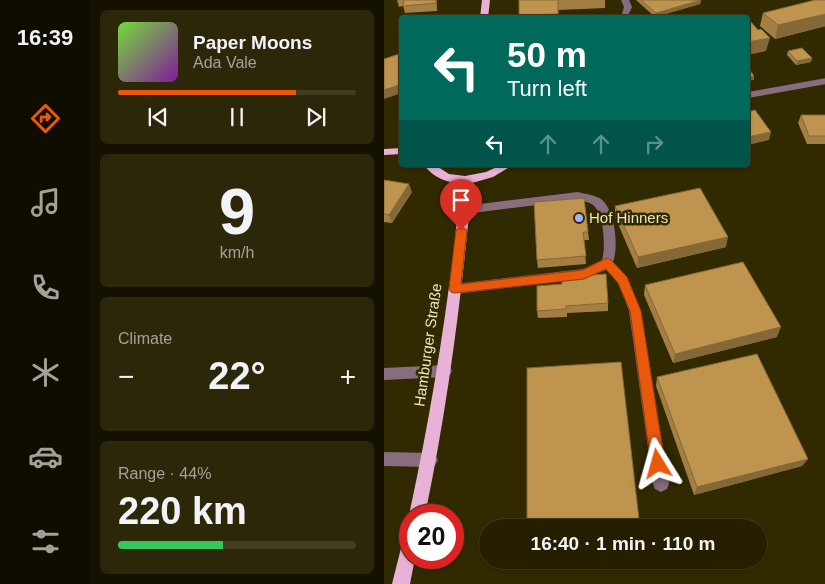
<!DOCTYPE html>
<html lang="en">
<head>
<meta charset="utf-8">
<style>
  :root { --surface:#251f00; --page:#2d270a; --text:#f1f3f6; --muted:#a3a299; --line:#423d22; --accent:#ea580c }
  body { margin:0; font-family:Arial,sans-serif; background:var(--page); color:var(--text); height:100vh; display:flex; flex-direction:column; font-size:19px; white-space:nowrap }
  * { box-sizing:border-box; margin:0 }
  p { font-size:16px; color:var(--muted) }
  .icon { flex:none; width:28px; height:28px; fill:none; stroke:currentColor; stroke-width:2; stroke-linecap:round; stroke-linejoin:round }
  .map { position:relative; flex:1; overflow:hidden }
  .side { display:flex; flex-direction:column; gap:10px; padding:10px; background:#141100; width:294px }
  .side>* { flex:none }
  .top-card { position:absolute; left:15px; top:15px; width:351px; height:152px; border-radius:5px; box-shadow:0 1px 4px #0004,0 0 0 1px var(--line); background:#00695c; color:#fff; overflow:hidden }
  .speed { position:absolute; left:15px; top:504px; display:flex; gap:10px; font-size:25px; font-weight:700; text-align:center }
  .speed>* { display:grid; place-content:center; width:65px; height:65px; border-radius:50%; background:var(--surface); box-shadow:0 1px 4px #0004,0 0 0 1px var(--line); line-height:1 }
  .speed .limit { border:8px solid #d22; background:#fff; color:#111 }
  .pin { position:absolute; display:grid; place-items:center; width:42px; height:42px; color:#fff; margin:-51px -21px; border-radius:50% 50% 50% 0; rotate:-45deg; box-shadow:0 0 5px #0007 }
  .pin .icon { rotate:45deg }
  .me { position:absolute; width:55px; margin:-28px; rotate:352deg; stroke-linejoin:round; filter:drop-shadow(0 0 4px #0008) }
  .turn { display:flex; align-items:center; gap:18px; height:105px; padding:0 25px; font-size:22px }
  .turn .icon { width:65px; height:65px; stroke-width:2.5 }
  .turn b { display:block; font-size:35px; line-height:42px }
  .lanes { display:flex; align-items:center; height:48px; padding:0 25px; background:#0003; justify-content:center; gap:25px; direction:ltr }
  .lanes .off { opacity:.35 }
  .big { font-size:38px; font-weight:600; line-height:1.1 }
  .side .tile { flex:1; display:flex; flex-direction:column; justify-content:center; gap:8px; min-width:0; padding:0 18px; border-radius:8px; background:var(--page) }
  .side .dial { align-items:center; gap:0 }
  .dial b { font-size:65px; line-height:1 }
  .song { display:flex; align-items:center; gap:15px }
  .cover { width:60px; height:60px; border-radius:8px; background:linear-gradient(135deg,hsl(100 70% 55%),hsl(290 70% 35%)) }
  .played { height:5px; border-radius:2px; background:linear-gradient(90deg,var(--accent) 75%,var(--line) 75%) }
  .keys { display:flex; justify-content:space-around; direction:ltr }
  .heat { display:flex; justify-content:space-between; align-items:center; font-size:28px; direction:ltr }
  .charge { height:8px; border-radius:4px; background:linear-gradient(90deg,#34c759 44%,var(--line) 0) }
  .trip { position:absolute; left:95px; top:519px; width:288px; height:50px; border-radius:25px; background:var(--surface); box-shadow:0 1px 4px #0004,0 0 0 1px var(--line); font-weight:600; line-height:50px; text-align:center }
  main { display:flex; flex:1; min-height:0 }
  .menu { display:flex; flex-direction:column; width:90px; justify-content:space-around; align-items:center; background:#0f0c00; color:var(--muted) }
  .menu .icon { width:35px; height:35px }
  .menu .active { color:var(--accent) }
  .menu b { font-size:22px; color:var(--text) }
  .map>svg:first-child { display:block }
  .lines { fill:none; stroke-linecap:round; stroke-linejoin:round }
  .minor { fill:#886d7f; fill-rule:evenodd }
  .major { fill:#e8b1d6; fill-rule:evenodd }
  .wall { fill:#a37f43 }
  .shaded-wall { fill:#856837 }
  .building { fill:#be944e; stroke:#856837 }
  .route { fill:#ea580c; stroke:#983908 }
  .poi-dot { fill:#a8b0fc; stroke:#312900; stroke-width:2 }
  .labels { text-anchor:middle; stroke-width:5; stroke-linejoin:round; paint-order:stroke }
  .poi-label { font-size:15px; fill:#ece4be; stroke:#312900; text-anchor:start }
  .street-label { font-size:15px; fill:#ece4be; stroke:#312900 }
</style>
</head>
<body>
<main>
<nav class="menu">
<b>16:39</b>
<svg class="icon active" aria-label="directions" viewBox="0 0 24 24"><path d="M12 3l9 9-9 9-9-9zM9 14v-3h6M13 9l2 2-2 2"/></svg>
<svg class="icon" aria-label="music" viewBox="0 0 24 24"><path d="M9 18V5l10-2v13"/><circle cx="6" cy="18" r="3"/><circle cx="16" cy="16" r="3"/></svg>
<svg class="icon" aria-label="phone" viewBox="0 0 24 24"><path d="M5 4h4l2 5-3 2q2 4 5 5l2-3 5 2v4C11 20 4 13 5 4z"/></svg>
<svg class="icon" aria-label="climate" viewBox="0 0 24 24"><path d="M12 3v18M4 7l16 10M4 17L20 7"/></svg>
<svg class="icon" aria-label="car" viewBox="0 0 24 24"><path d="M5 17H2v-5l4-1 3-4h7l3 4 3 1v5h-3M9 17h6M6 11h13"/><circle cx="7" cy="17" r="2"/><circle cx="17" cy="17" r="2"/></svg>
<svg class="icon" aria-label="filters" viewBox="0 0 24 24"><path d="M4 7h16M4 17h16"/><circle cx="9" cy="7" r="2"/><circle cx="15" cy="17" r="2"/></svg>
</nav>
<section class="side">
<div class="tile">
<div class="song"><i class="cover"></i><div><b>Paper Moons</b><p>Ada Vale</p></div></div>
<div class="played"></div>
<div class="keys"><svg class="icon" aria-label="previous" viewBox="0 0 24 24"><path d="M18 5L8 12l10 7zM5 5v14"/></svg><svg class="icon" aria-label="pause" viewBox="0 0 24 24"><path d="M8 5v14M16 5v14"/></svg><svg class="icon" aria-label="next" viewBox="0 0 24 24"><path d="M6 5l10 7-10 7zM19 5v14"/></svg></div>
</div>
<div class="tile dial"><b>9</b><p>km/h</p></div>
<div class="tile"><p>Climate</p>
<div class="heat"><a>−</a><b class="big">22°</b><a>+</a></div>
</div>
<div class="tile"><p>Range · 44%</p><b class="big">220 km</b><div class="charge"></div></div>
</section>
<div class="map">
<svg width="442" height="584" viewBox="0 0 442 584">
  <rect width="100%" height="100%" fill="#312900"/>
  <g class="lines">
    <!-- minor -->
    <g class="minor">
      <path d="M 237,0 L 245,0 L 248,7 C 243,19 242,18 229,18 L 238,14 L 240,7 Z"/>
      <polygon points="442,78 442,84 364,98 364,92"/>
      <path d="M 194,192 C 201,194 211,195 217,199 C 231,210 235,246 229,262 L 243,277 L 257,311 L 285,484 L 283,489 L 277,492 L 271,489 L 269,484 L 245,311 L 234,282 L 222,270 L 200,279 L 71,294 L 67,292 L 65,289 L 67,286 L 71,284 L 199,269 L 218,260 C 222,248 220,213 209,205 C 205,202 199,201 194,200 L 80,214 L 74,210 L 80,206 Z"/>
      <polygon points="61,365 66,367 68,371 66,375 61,377 0,380 0,368"/>
      <polygon points="0,452 46,453 51,455 54,460 51,465 46,467 0,466"/>
    </g>
    <!-- major -->
    <g class="major">
      <polygon points="98,0 106,0 104,18 96,18"/>
      <polygon points="18,148 18,154 0,155 0,149"/>
      <path d="M 40,165 L 51,165 L 65,174 L 81,176 L 102,172 L 117,165 L 129,165 L 109,177 L 88,183 C 78,294 64,405 41,515 L 26,515 L 26,518 L 25,515 C 49,405 66,295 77,183 C 62,183 49,177 40,165 Z"/>
      <polygon points="26,536 26,558 31,558 26,584 8,584 18,544 20,538"/>
    </g>
  </g>
  <!-- wall -->
  <g class="wall">
    <polygon points="13,0 53,0 53,11 21,13 19,6 15,7"/>
    <polygon points="135,0 221,0 221,8 174,10 175,18 135,18"/>
    <polygon points="252,0 317,0 316,4 271,17"/>
    <polygon points="442,0 442,26 391,39 376,26 379,13"/>
    <polygon points="404,51 428,58 427,62 412,65 403,55"/>
    <polygon points="417,115 442,115 442,144 423,144 414,123"/>
    <polygon points="0,180 28,192 8,223 0,222"/>
    <polygon points="200,198 205,240 200,240 202,264 154,268 153,260"/>
    <polygon points="231,206 342,247 253,268 231,217"/>
    <polygon points="261,285 393,337 289,363 260,295"/>
    <polygon points="153,286 224,303 224,311 183,313 183,317 154,318 153,311"/>
    <polygon points="273,377 424,459 418,466 310,495 272,386"/>
  </g>
  <!-- shaded-wall -->
  <g class="shaded-wall">
    <polygon points="52,0 53,0 53,11 52,3"/>
    <polygon points="317,0 316,4 271,17 272,13"/>
    <polygon points="442,14 442,26 391,39 394,25"/>
    <polygon points="386,38 382,51 364,55 364,42"/>
    <polygon points="428,58 427,62 412,65 413,61"/>
    <polygon points="370,76 370,80 364,81 364,77"/>
    <polygon points="18,84 18,93 0,99 0,90"/>
    <polygon points="387,132 385,140 364,145 364,137"/>
    <polygon points="25,184 28,192 8,223 5,215"/>
    <polygon points="344,237 342,247 253,268 254,257"/>
    <polygon points="397,327 393,337 289,363 291,354"/>
    <polygon points="424,459 418,466 310,495 313,487"/>
  </g>
  <!-- building -->
  <g class="building">
    <polygon points="20,0 52,0 52,3 19,6"/>
    <polygon points="135,0 174,0 174,14 135,15"/>
    <polygon points="257,0 317,0 272,13"/>
    <polygon points="431,0 442,0 442,14 394,25 379,13"/>
    <polygon points="367,22 374,30 377,29 386,38 364,42 364,23"/>
    <polygon points="418,48 428,58 413,61 404,51"/>
    <polygon points="18,53 18,84 0,90 0,59"/>
    <polygon points="364,67 370,76 364,77"/>
    <polygon points="371,110 387,132 364,137 364,112"/>
    <polygon points="417,115 442,115 442,136 425,136"/>
    <polygon points="0,180 25,184 5,215 0,214"/>
    <polygon points="316,188 344,237 254,257 231,206"/>
    <polygon points="200,198 204,232 199,232 202,256 153,260 150,202"/>
    <polygon points="359,262 397,327 291,354 261,285"/>
    <polygon points="222,274 224,303 182,306 182,309 153,311 153,286 178,284 178,277"/>
    <polygon points="373,354 424,459 313,487 273,377"/>
    <polygon points="237,362 256,528 143,528 143,368"/>
  </g>
  <!-- route -->
  <polygon class="route" points="77,226 83,230 77,284 199,270 223,258 227,260 243,277 257,311 281,464 279,469 274,471 269,469 267,464 246,311 234,283 222,269 200,279 71,293 67,292 65,289 72,230"/>
  <!-- markers -->
  <circle class="poi-dot" cx="195" cy="218" r="5"/>
  <g class="labels">
    <!-- poi labels -->
    <g class="poi-label">
      <text x="205" y="223">Hof Hinners</text>
    </g>
    <!-- street labels -->
    <g class="street-label">
      <text transform="translate(44 345) rotate(-82)" y="5">Hamburger Straße</text>
    </g>
  </g>
</svg>
<div class="speed"><div class="limit">20</div></div>
<div class="pin" style="left:77px;top:230px;background:#d93025"><svg class="icon" aria-label="arrive" viewBox="0 0 24 24"><path d="M6 21V4h12l-3 4 3 4H6"/></svg></div>
<svg class="me" style="left:274px;top:464px" viewBox="-20 -20 40 40"><path d="M0-17L14 15 0 8-14 15z" fill="#ea580c" stroke="#fff" stroke-width="4"/></svg>
<div class="trip">16:40 · 1 min · 110 m</div>
<div class="top-card">
<div class="turn"><svg class="icon" aria-label="left" viewBox="0 0 24 24"><path d="M17 20v-9H6M10 6l-5 5 5 5"/></svg><div><b>50 m</b>Turn left</div></div>
<div class="lanes"><svg class="icon" aria-label="left" viewBox="0 0 24 24"><path d="M17 20v-9H6M10 6l-5 5 5 5"/></svg><svg class="icon off" aria-label="ahead" viewBox="0 0 24 24"><path d="M12 20V5M6 11l6-6 6 6"/></svg><svg class="icon off" aria-label="ahead" viewBox="0 0 24 24"><path d="M12 20V5M6 11l6-6 6 6"/></svg><svg class="icon off" aria-label="right" viewBox="0 0 24 24"><path d="M7 20v-9h11M14 6l5 5-5 5"/></svg></div>
</div>
</div>
</main>
</body>
</html>
